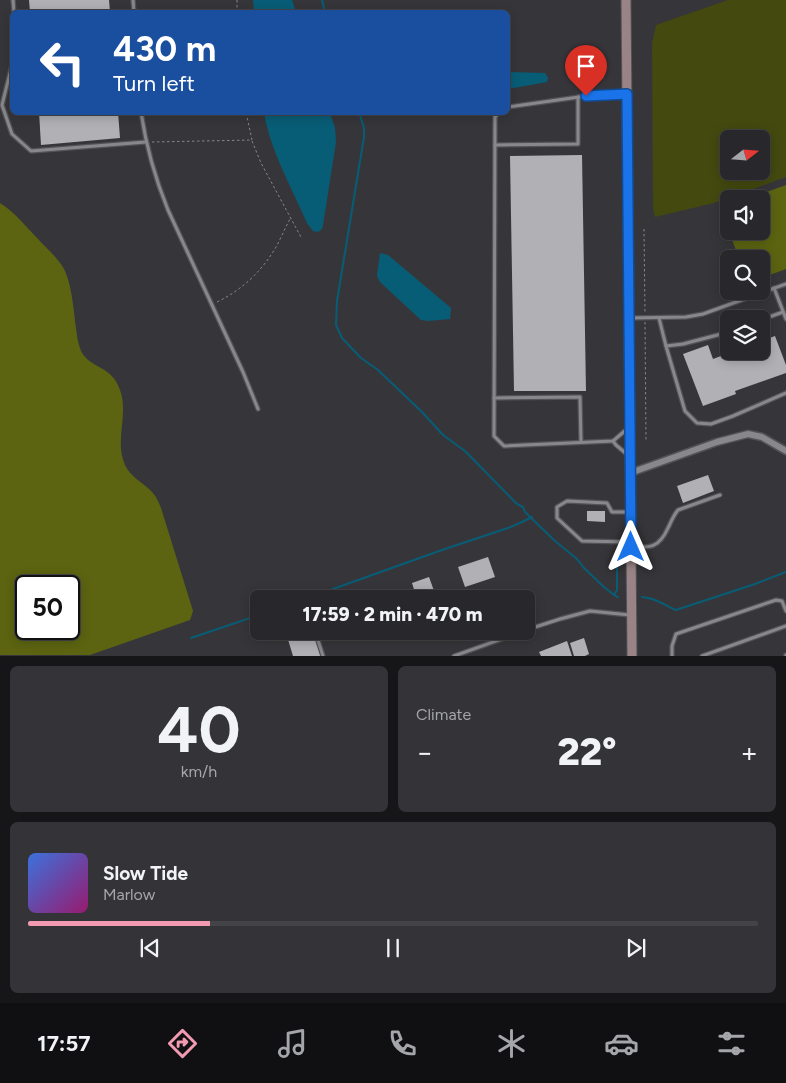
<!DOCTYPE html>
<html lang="en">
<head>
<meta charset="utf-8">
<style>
  :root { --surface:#28282c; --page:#343438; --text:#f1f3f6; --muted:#a5a6a9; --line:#444448; --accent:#f19ab2 }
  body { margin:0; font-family:Figtree,sans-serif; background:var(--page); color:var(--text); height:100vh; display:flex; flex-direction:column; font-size:19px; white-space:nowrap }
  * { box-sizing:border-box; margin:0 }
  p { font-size:16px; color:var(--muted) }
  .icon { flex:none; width:28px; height:28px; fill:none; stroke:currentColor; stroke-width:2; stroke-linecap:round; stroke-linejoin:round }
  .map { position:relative; height:656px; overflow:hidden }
  .side { display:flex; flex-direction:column; gap:10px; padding:10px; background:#161618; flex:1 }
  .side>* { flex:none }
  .hud { position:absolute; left:10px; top:10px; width:500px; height:105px; border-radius:8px; box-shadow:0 2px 12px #0003,0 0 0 1px var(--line); background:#1a4fa0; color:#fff; overflow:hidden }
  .needle { width:32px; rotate:73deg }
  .controls { position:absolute; left:720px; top:130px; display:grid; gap:10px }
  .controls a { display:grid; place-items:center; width:50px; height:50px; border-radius:8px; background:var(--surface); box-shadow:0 2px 12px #0003,0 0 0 1px var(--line); font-size:25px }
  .speed { position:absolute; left:15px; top:575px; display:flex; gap:10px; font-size:25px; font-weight:700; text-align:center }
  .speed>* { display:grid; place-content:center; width:65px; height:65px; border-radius:50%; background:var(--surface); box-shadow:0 2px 12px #0003,0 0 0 1px var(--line); line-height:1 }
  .speed .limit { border:2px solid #111; border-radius:8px; background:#fff; color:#111 }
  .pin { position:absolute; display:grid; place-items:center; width:42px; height:42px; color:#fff; margin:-51px -21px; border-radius:50% 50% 50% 0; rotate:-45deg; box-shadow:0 0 5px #0007 }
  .pin .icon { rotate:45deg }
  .me { position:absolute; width:55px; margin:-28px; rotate:0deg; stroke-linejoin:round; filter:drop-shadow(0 0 4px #0008) }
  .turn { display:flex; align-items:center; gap:18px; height:105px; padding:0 20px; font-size:22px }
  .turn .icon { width:65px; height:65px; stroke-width:2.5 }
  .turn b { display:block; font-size:35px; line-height:42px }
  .big { font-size:38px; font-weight:800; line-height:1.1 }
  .side .tile { flex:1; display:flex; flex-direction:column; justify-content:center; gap:8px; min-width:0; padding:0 18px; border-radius:8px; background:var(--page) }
  .side .dial { align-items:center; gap:0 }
  .dial b { font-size:65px; line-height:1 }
  .song { display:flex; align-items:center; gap:15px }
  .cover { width:60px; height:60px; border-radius:8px; background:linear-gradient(135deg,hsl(220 70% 55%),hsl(320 70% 35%)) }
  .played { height:5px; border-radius:2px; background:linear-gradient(90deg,var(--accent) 25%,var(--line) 25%) }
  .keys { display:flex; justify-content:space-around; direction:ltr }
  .heat { display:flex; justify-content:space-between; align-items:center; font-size:28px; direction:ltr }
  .side .tiles { flex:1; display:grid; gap:10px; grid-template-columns:1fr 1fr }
  .tile:last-child { grid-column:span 2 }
  .trip { position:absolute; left:250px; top:590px; width:285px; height:50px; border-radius:8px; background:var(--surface); box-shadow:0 2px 12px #0003,0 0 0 1px var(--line); font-weight:800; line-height:50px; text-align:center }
  .tab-bar { display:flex; height:80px; justify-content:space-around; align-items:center; background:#101012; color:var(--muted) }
  .tab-bar .icon { width:35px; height:35px }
  .tab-bar .active { color:var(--accent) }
  .tab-bar b { font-size:22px; color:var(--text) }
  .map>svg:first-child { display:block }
  .green { fill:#43490f; fill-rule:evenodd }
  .forest { fill:#5c6411; fill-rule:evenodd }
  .water { fill:#085d76 }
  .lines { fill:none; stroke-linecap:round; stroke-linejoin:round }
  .stream { stroke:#085d76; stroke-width:2 }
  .building { fill:#b0b0b5 }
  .lane-casing { stroke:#535356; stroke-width:5.5 }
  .street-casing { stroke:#535356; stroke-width:9 }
  .secondary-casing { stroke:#535356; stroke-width:11 }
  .path { stroke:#87878b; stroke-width:1; stroke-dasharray:2.5 2.5; stroke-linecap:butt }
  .lane { stroke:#87878c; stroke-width:3 }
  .street { stroke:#87878c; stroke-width:6 }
  .secondary { stroke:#998386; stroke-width:9 }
  .route-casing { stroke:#114b97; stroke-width:12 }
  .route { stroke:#1a73e8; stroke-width:9 }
</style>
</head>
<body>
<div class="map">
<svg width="786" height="656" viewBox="0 0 786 656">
  <rect width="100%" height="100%" fill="#36363a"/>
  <!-- green -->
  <path class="green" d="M 728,0 L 786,0 L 786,177 L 714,203 L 655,217 L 653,208 L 652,43 L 656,25 ZM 729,139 L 761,139 L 761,171 L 729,171 Z"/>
  <!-- forest -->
  <g class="forest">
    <polygon points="786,185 786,269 761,278 761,259 739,259 729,231 761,231 761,199 748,199"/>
    <path d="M 0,203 C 15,212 27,228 39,240 C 47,249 58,258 64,269 C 66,273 68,279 69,283 C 73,298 74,314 76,328 C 77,336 78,344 81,351 C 90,369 112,365 120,390 C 129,415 114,441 125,465 C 131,478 143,482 152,492 C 156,496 159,503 161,508 L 193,611 L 190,620 L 90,655 L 0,655 ZM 26,586 L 69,586 L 69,629 L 26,629 Z"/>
  </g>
  <!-- water -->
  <g class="water">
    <polygon points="253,0 292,0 296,12 254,12"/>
    <polygon points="508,72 545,73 548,78 547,82 508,89"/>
    <path d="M 264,113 L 330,113 L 335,128 L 336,142 L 323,225 L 322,229 L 318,232 L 313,231 L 307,223 C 291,186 271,152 264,113 Z"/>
    <polygon points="380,253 388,255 451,308 450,319 428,321 421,320 380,282 377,276"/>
  </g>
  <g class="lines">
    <!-- stream -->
    <g class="stream">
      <polyline points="322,0 325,12"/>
      <polyline points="359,112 364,128 364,137 337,301 336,325 342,338 361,358 378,370 422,412 443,435 465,451 517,504 523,507 525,512 555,541 577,559 584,568 605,588 617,597 618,597"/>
      <polyline points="614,595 617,590 617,550"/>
      <path d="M 642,597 C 657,598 663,605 676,610 L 755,584 L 786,572"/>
      <polyline points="302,599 333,589 442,550 508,528 522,522 532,517"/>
      <polyline points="191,638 259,615"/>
    </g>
  </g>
  <!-- building -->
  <g class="building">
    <polygon points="29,0 109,0 110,12 30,12"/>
    <polygon points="39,112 118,112 120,138 41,145"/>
    <polygon points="582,155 586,391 514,391 510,156"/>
    <polygon points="775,336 786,365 786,373 735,391 736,394 703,406 683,354 708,345 713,359 734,351 761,351 761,341"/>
    <polygon points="708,475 714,491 683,503 677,486"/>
    <polygon points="587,511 605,511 605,522 587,521"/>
    <polygon points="488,557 495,577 465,587 458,567"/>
    <polygon points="429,577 437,599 417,599 412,583"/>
    <polygon points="291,631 313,631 321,656 293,656 286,633"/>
    <polygon points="584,638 589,654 585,656 574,656 570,643"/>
    <polygon points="567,641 572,656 541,656 539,652"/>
  </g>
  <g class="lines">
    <!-- lane casing -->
    <g class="lane-casing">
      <g id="lane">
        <polyline points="13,0 14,12"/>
        <polyline points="133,0 134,12"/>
        <polyline points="12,65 2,105 12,134 31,151 146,142"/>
        <polyline points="508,107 586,96 626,94"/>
        <path d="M 141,112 C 146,146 155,178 168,210 L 243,372 L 258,409"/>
        <polyline points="499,112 495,117 494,436 504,446 613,441 627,429"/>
        <polyline points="495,145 578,144 578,97"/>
        <polyline points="774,288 786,319"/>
        <polyline points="629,318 686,317 703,314 786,284"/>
        <polyline points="659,318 666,346 685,411 697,423 711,424 733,416 786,393"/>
        <polyline points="761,320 783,312"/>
        <polyline points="666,346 683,344 729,332"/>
        <polyline points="494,398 580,397 581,442"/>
        <polyline points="613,441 616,445 629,456"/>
        <polyline points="629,542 582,541 557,518 557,507 567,501 607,503 612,512 630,512"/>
        <path d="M 631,547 C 650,548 659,548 668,528 C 671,522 673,516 678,510 L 720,495"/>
        <polyline points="526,630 560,619 590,611 630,615"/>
        <polyline points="315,631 323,656"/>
        <polyline points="454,656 524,631"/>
        <polyline points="672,656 672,646 676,634 776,600 782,601 786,611"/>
        <polyline points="702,656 786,626"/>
        <polyline points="786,656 786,655"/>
      </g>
    </g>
    <!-- street casing -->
    <g class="street-casing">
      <polyline id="street" points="630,473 717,442 748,434 762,437 786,451"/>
    </g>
    <!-- secondary casing -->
    <g class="secondary-casing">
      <polyline id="secondary" points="626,0 632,656"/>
    </g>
    <!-- path -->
    <g class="path">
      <polyline points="237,0 237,12"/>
      <polyline points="252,141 261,163 302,239"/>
      <polyline points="152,142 252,140 246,112"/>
      <polyline points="644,229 645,313"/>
      <path d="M 217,302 C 242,290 262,271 276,247 C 281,238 285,228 290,219"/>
      <polyline points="645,322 646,440"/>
    </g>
    <!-- lane -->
    <use href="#lane" class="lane"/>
    <!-- street -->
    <use href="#street" class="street"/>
    <!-- secondary -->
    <use href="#secondary" class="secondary"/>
  </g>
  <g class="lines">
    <!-- route casing -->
    <g class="route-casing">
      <polyline id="route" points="586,96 627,94 631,547"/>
    </g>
    <!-- route -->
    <use href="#route" class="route"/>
  </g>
</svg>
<div class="controls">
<a><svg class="needle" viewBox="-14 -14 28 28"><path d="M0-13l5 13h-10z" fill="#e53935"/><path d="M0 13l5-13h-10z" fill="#a5a6a9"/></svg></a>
<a><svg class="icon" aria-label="sound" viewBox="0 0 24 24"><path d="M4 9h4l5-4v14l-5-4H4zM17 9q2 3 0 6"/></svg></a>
<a><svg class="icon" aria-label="search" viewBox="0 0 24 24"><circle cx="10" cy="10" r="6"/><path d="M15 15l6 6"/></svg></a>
<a><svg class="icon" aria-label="layers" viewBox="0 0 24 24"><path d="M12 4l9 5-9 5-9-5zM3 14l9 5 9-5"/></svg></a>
</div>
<div class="speed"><div class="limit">50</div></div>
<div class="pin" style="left:586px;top:96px;background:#d93025"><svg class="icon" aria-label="arrive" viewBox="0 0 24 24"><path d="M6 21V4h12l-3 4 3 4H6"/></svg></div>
<svg class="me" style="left:631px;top:547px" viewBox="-20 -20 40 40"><path d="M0-17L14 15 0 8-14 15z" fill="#1a73e8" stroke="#fff" stroke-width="4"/></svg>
<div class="trip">17:59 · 2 min · 470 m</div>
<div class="hud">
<div class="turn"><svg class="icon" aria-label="left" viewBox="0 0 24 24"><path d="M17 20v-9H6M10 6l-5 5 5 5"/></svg><div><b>430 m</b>Turn left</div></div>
</div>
</div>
<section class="side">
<div class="tiles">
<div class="tile dial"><b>40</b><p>km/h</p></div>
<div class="tile"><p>Climate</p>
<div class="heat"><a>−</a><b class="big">22°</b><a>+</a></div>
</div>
<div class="tile">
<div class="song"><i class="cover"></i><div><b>Slow Tide</b><p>Marlow</p></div></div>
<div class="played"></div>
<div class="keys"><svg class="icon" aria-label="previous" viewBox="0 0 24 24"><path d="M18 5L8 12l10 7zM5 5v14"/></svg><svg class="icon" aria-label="pause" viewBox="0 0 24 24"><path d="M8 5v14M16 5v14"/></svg><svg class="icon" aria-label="next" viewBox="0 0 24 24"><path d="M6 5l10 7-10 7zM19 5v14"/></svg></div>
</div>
</div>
</section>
<nav class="tab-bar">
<b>17:57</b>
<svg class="icon active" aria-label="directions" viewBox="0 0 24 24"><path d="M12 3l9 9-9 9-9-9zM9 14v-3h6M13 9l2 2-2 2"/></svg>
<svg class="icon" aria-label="music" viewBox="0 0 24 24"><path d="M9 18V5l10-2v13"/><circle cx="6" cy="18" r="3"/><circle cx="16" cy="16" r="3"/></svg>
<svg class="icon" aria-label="phone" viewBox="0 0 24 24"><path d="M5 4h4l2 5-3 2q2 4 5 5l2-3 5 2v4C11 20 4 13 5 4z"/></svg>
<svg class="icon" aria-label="climate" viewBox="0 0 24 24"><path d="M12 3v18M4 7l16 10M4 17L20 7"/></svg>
<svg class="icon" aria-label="car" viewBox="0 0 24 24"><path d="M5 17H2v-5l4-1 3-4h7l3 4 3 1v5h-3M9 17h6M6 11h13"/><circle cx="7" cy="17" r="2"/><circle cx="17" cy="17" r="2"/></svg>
<svg class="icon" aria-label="filters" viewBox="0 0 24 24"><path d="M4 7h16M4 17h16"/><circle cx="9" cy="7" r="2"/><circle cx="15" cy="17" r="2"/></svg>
</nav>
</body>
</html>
